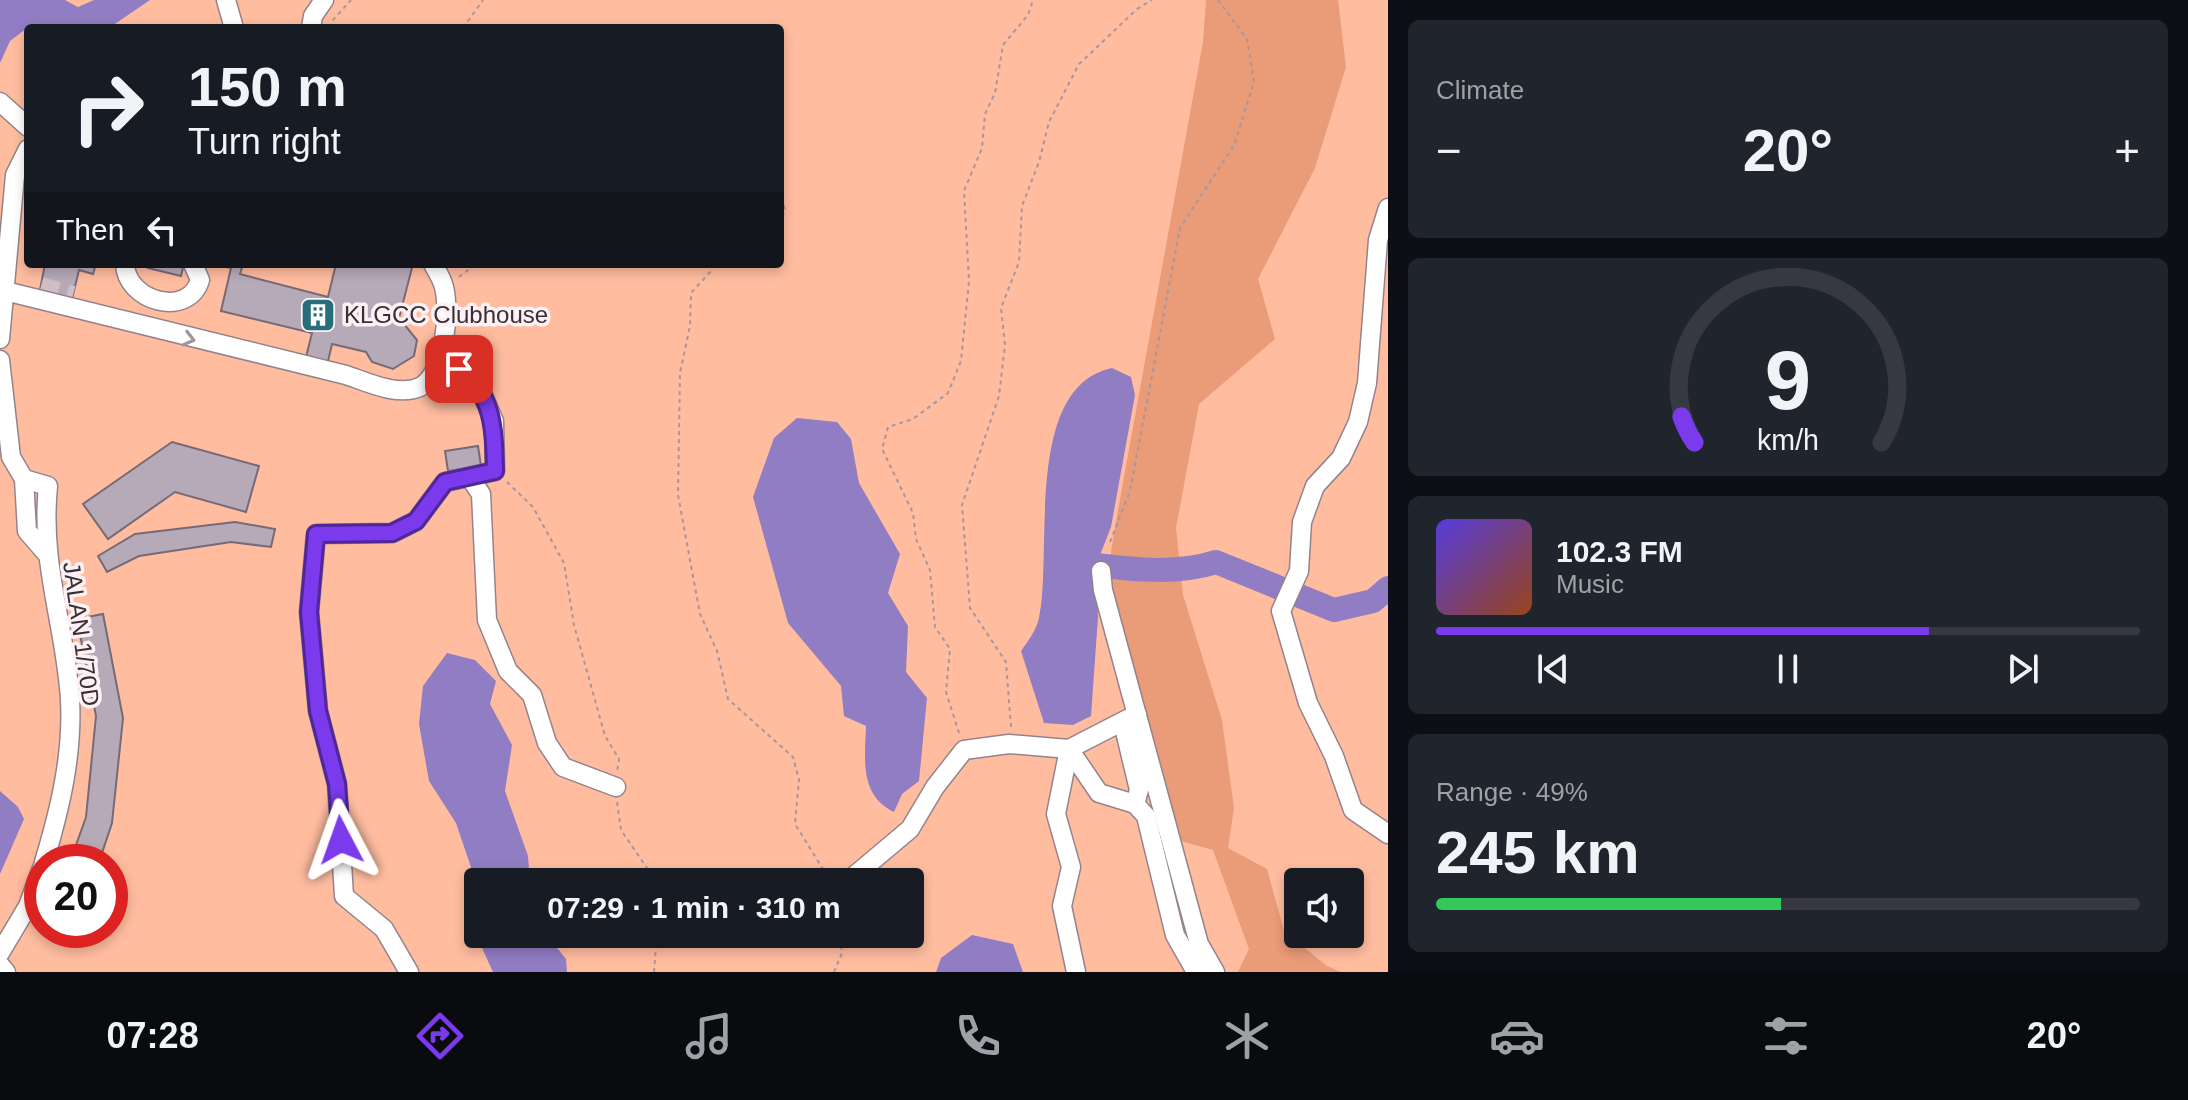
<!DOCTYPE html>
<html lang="en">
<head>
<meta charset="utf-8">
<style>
  :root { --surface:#171b24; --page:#20242c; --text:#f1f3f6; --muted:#9ea1a6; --line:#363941; --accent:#7c3aed }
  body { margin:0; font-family:Arial,sans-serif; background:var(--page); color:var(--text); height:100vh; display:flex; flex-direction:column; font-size:30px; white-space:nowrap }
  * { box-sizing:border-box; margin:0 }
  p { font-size:26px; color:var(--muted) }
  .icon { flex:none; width:44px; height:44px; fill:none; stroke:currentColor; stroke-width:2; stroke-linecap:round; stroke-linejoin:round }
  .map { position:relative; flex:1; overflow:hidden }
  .details { display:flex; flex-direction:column; gap:20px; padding:20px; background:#0d0f14; width:800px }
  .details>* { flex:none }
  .hud { position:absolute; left:24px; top:24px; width:760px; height:244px; border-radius:8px; box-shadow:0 4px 12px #0003; background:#171b24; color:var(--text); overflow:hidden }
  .buttons { position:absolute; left:1284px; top:868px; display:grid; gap:16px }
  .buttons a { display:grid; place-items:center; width:80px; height:80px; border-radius:8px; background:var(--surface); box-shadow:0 4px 12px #0003; font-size:40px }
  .speed { position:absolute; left:24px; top:844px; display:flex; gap:16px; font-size:40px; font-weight:700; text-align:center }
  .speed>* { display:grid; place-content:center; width:104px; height:104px; border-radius:50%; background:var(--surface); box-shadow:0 4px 12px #0003; line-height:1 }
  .speed .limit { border:12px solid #d22; background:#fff; color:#111 }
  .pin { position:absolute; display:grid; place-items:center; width:68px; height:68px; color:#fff; margin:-34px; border-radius:16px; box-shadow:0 4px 12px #0006 }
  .me { position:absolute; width:88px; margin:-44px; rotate:356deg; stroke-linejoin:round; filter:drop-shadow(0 0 6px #0008) }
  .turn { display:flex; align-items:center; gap:28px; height:168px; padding:0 32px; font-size:36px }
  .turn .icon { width:104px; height:104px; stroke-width:2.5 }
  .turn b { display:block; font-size:56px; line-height:68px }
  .then { display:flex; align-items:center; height:76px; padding:0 32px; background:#0003; gap:16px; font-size:30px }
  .big { font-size:60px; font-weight:800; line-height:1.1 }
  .details .widget { flex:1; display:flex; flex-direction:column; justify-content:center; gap:12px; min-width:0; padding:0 28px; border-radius:12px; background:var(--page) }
  .details .dial { align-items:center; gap:0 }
  .dial svg { height:208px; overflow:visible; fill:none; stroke:var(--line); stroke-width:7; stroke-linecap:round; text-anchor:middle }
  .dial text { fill:var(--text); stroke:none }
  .song { display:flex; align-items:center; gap:24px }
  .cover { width:96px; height:96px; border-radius:12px; background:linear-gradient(135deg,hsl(250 70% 55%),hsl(20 70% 35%)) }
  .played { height:8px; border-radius:4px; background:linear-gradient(90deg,var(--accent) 70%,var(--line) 70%) }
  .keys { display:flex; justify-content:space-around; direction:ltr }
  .heat { display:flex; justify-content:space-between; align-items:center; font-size:44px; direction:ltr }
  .charge { height:12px; border-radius:6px; background:linear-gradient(90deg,#34c759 49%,var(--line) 0) }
  .trip { position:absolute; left:464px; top:868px; width:460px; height:80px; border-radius:8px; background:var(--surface); box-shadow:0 4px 12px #0003; font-weight:800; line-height:80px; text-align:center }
  .tab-bar { display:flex; height:128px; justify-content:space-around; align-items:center; background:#090b0e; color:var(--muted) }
  .tab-bar .icon { width:56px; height:56px }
  .tab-bar .current { color:var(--accent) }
  .tab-bar b { font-size:36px; color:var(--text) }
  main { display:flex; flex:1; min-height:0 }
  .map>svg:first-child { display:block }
  .green { fill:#ffbc9f; fill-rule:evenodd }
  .forest { fill:#ea9b78 }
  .water { fill:#907dc4 }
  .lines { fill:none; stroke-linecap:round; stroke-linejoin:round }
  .river { stroke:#907dc4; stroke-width:24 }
  .building { fill:#b7aab8; stroke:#766a77; stroke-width:2 }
  .minor-tunnel { stroke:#cfbec5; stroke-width:18; stroke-dasharray:18 9; stroke-linecap:butt }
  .minor-casing { stroke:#95838b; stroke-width:21 }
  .path { stroke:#a6979e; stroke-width:2; stroke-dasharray:4 4; stroke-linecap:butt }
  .minor { stroke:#fff; stroke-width:18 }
  .oneway { stroke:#9c9899 }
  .route-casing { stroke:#51269a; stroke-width:20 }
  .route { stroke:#7c3aed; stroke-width:14 }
  .labels { text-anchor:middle; stroke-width:7; stroke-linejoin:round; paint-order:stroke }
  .poi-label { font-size:24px; fill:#383033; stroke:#fdf1f6; text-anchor:start }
  .street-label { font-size:24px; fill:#383033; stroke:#fdf1f6 }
</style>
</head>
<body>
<main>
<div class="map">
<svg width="1388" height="972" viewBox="0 0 1388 972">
  <rect width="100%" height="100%" fill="#f5e1ea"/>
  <!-- green -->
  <path class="green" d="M 0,0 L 1388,0 L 1388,972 L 12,972 L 0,961 ZM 28,28 L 780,28 L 780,264 L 28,264 ZM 42,862 L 110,862 L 110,930 L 42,930 ZM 478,882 L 910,882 L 910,934 L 478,934 ZM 1298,882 L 1350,882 L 1350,934 L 1298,934 Z"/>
  <!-- forest -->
  <path class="forest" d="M 1206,0 L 1338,0 L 1346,67 L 1315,168 L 1258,279 L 1275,339 L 1199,404 L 1176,528 L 1183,595 L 1222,720 L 1234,808 L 1228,848 L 1267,869 L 1284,931 L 1327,966 L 1341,972 L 1238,972 L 1249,949 L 1213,850 L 1159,835 C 1138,755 1108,652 1110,570 C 1110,550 1115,530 1118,510 L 1203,42 Z"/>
  <!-- water -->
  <g class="water">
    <polygon points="0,0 65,0 78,7 94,0 150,0 109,28 31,25 10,41 0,63"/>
    <path d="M 1112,368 L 1131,377 L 1135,395 L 1111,527 L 1096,565 L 1098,617 L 1091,716 L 1073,725 L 1044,723 L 1021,651 C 1028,641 1036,631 1039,618 C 1053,552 1023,387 1112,368 Z"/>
    <path d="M 797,418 L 837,422 L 851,439 L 859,483 L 900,554 L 888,593 L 908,626 L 906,672 L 927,698 L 919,781 L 902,794 L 894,812 C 859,795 865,759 866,726 L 844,716 L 841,686 L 788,623 L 753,497 L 774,438 Z"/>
    <polygon points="447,653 475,660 496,681 490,704 512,745 505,791 528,856 530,882 478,882 478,888 456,823 429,781 419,724 423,686"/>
    <polygon points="0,791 18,807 24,819 0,874"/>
    <polygon points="482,934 546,934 566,959 567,972 493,972 482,948"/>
    <polygon points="972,935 1013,944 1023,972 936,972 941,958"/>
  </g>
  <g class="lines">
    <!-- river -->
    <path class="river" d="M 1096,565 C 1136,570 1179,574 1216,562 L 1334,610 L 1373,601 L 1388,588"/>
  </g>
  <!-- building -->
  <g class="building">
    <polygon points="45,264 96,264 93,274 79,270 71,303 39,295"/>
    <polygon points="149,264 184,264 181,276 148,268"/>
    <polygon points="212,264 243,264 240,274 328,297 336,264 413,264 399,318 417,340 414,356 393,369 372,362 366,352 332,344 326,370 304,365 312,333 221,311 231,268"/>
    <polygon points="172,442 259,466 246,512 175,492 108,539 83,504"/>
    <polygon points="478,446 481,466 448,471 445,451"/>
    <polygon points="235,522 275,529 271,547 231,542 139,556 107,572 98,556 135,534"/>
    <polygon points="103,614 123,718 112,823 99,862 70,862 86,817 96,716 77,619"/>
  </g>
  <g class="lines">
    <!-- minor-tunnel -->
    <polyline class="minor-tunnel" points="41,286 73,295"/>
    <!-- minor casing -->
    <g class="minor-casing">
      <g id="minor">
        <polyline points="226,0 234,28"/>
        <polyline points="311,28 313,16 324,0"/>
        <polyline points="0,102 28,127"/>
        <polyline points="1388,208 1378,240 1367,383 1358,422 1341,458 1315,486 1302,522 1299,571 1281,611 1308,703 1334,756 1353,810 1388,834"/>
        <path d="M 125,264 C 126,301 188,319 200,280 L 193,264"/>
        <path d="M 5,291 L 346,375 C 367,382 398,397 420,387 C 445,375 450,311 444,287 C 442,279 437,271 433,264"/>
        <polyline points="0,339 15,175 28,149"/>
        <path d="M 0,360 L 11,457 L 24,479 L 48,486 C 40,566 65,623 70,699 C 73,755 60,809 44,862"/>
        <polyline points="470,478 481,494 487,620 508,671 532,695 547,743 563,767 616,787"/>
        <polyline points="24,479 27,531 46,553"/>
        <polyline points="1101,571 1103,590 1199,944 1215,972"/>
        <polyline points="1123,723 1139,790 1135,804 1146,816 1175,935 1196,972"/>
        <polyline points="1069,749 1056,814 1071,867 1062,906 1076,972"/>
        <polyline points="1069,749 1099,793 1135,804"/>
        <polyline points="847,882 910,829 935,787 964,750 1009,744 1069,749 1137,714"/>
        <polyline points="0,953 28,906 42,868"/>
        <polyline points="0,965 6,972"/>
        <polyline points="409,972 384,929 344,896 337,784 318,711 309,612 316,534 392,533 416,521 445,482 495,471 494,421 477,382 440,356"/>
      </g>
    </g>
    <!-- path -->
    <g class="path">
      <polyline points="331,28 332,21 351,0"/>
      <polyline points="463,28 483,0"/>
      <polyline points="780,190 785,210 780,223"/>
      <polyline points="712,264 711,271 691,293 690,326 680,373 678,495 700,614 717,651 728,699 793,757 799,780 795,824 831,882"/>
      <polyline points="459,277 476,264"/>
      <polyline points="507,482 533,507 564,563 574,625 605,736 619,759 617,772"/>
      <polyline points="1110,542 1130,491 1180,228 1234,145 1254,82 1247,39 1218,0"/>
      <polyline points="1011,727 1006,662 970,608 962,505 999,396 1005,345 1001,308 1019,262 1022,206 1039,162 1049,122 1079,64 1137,9 1152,0"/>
      <polyline points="959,733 946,692 950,649 935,627 930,570 916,539 913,513 882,449 888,427 913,419 948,393 961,361 969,281 964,191 982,148 985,114 995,93 1003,45 1028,15 1033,0"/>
      <polyline points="617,802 621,830 649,871 650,882"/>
      <polyline points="654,972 657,934"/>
      <polyline points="834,972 842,953 840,934"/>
    </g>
    <!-- minor -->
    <use href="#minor" class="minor"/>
  </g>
  <!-- one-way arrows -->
  <defs><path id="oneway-chevron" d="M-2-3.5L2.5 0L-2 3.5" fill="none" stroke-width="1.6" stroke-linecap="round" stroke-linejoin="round" transform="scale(2)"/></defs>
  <use class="oneway" href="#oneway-chevron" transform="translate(189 339) rotate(14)"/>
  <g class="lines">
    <!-- route casing -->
    <g class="route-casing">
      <path id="route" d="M 341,840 L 337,784 L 318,711 L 309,612 L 316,534 L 392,533 L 416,521 L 445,482 L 495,471 C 494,430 494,394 459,369"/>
    </g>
    <!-- route -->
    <use href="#route" class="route"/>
  </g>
  <!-- icons -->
  <defs>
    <g id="building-square" transform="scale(1.8)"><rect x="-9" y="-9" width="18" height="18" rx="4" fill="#276d7b" stroke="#fdf1f6"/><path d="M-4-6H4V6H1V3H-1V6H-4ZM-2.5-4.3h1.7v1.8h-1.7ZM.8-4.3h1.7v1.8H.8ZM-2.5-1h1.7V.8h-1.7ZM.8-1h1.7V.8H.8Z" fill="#fff"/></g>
  </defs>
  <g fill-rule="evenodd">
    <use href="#building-square" x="318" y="315"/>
  </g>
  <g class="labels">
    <!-- poi labels -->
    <g class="poi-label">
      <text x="344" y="323">KLGCC Clubhouse</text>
    </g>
    <!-- street labels -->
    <g class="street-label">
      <text transform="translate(81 634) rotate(82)" y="8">JALAN 1/70D</text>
    </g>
  </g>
</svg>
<div class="buttons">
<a><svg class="icon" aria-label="sound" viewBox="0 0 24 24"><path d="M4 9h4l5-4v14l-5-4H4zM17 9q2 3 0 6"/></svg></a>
</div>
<div class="speed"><div class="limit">20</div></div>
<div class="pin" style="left:459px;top:369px;background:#d93025"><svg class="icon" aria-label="arrive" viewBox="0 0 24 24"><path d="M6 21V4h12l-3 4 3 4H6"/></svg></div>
<svg class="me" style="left:341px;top:840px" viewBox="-20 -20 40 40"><path d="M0-17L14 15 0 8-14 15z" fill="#7c3aed" stroke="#fff" stroke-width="4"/></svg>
<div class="trip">07:29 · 1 min · 310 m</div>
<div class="hud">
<div class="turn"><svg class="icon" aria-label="right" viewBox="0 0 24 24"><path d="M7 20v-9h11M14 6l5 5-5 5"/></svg><div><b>150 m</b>Turn right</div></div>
<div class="then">Then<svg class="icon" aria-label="left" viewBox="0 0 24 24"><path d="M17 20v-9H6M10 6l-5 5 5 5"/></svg></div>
</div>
</div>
<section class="details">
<div class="widget"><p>Climate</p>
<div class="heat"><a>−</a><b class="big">20°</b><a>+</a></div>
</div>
<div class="widget dial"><svg viewBox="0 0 100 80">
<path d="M14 69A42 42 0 1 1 86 69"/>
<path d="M14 69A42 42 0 0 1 9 59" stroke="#7c3aed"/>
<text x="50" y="56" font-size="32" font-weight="700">9</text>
<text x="50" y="72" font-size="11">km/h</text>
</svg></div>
<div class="widget">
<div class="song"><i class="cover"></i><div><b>102.3 FM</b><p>Music</p></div></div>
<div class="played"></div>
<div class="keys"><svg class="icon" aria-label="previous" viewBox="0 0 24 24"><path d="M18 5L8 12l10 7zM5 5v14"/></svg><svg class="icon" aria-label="pause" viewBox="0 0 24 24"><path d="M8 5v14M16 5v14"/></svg><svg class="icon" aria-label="next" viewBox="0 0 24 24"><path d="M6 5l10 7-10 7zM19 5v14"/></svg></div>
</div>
<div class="widget"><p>Range · 49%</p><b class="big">245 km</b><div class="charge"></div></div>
</section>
</main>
<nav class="tab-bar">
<b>07:28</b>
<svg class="icon current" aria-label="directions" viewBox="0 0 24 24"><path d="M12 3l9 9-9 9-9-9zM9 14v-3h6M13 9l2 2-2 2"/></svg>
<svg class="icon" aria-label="music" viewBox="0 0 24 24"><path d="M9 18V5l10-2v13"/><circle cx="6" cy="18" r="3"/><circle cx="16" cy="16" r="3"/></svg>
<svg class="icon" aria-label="phone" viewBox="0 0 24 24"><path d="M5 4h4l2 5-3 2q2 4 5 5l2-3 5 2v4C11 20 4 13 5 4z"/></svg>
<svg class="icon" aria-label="climate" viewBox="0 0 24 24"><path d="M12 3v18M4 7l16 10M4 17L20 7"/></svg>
<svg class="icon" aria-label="car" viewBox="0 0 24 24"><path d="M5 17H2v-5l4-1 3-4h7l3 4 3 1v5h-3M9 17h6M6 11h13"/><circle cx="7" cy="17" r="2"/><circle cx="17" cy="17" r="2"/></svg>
<svg class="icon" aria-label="filters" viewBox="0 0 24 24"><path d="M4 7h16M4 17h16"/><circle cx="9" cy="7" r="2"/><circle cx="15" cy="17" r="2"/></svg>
<b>20°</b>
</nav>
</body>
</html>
